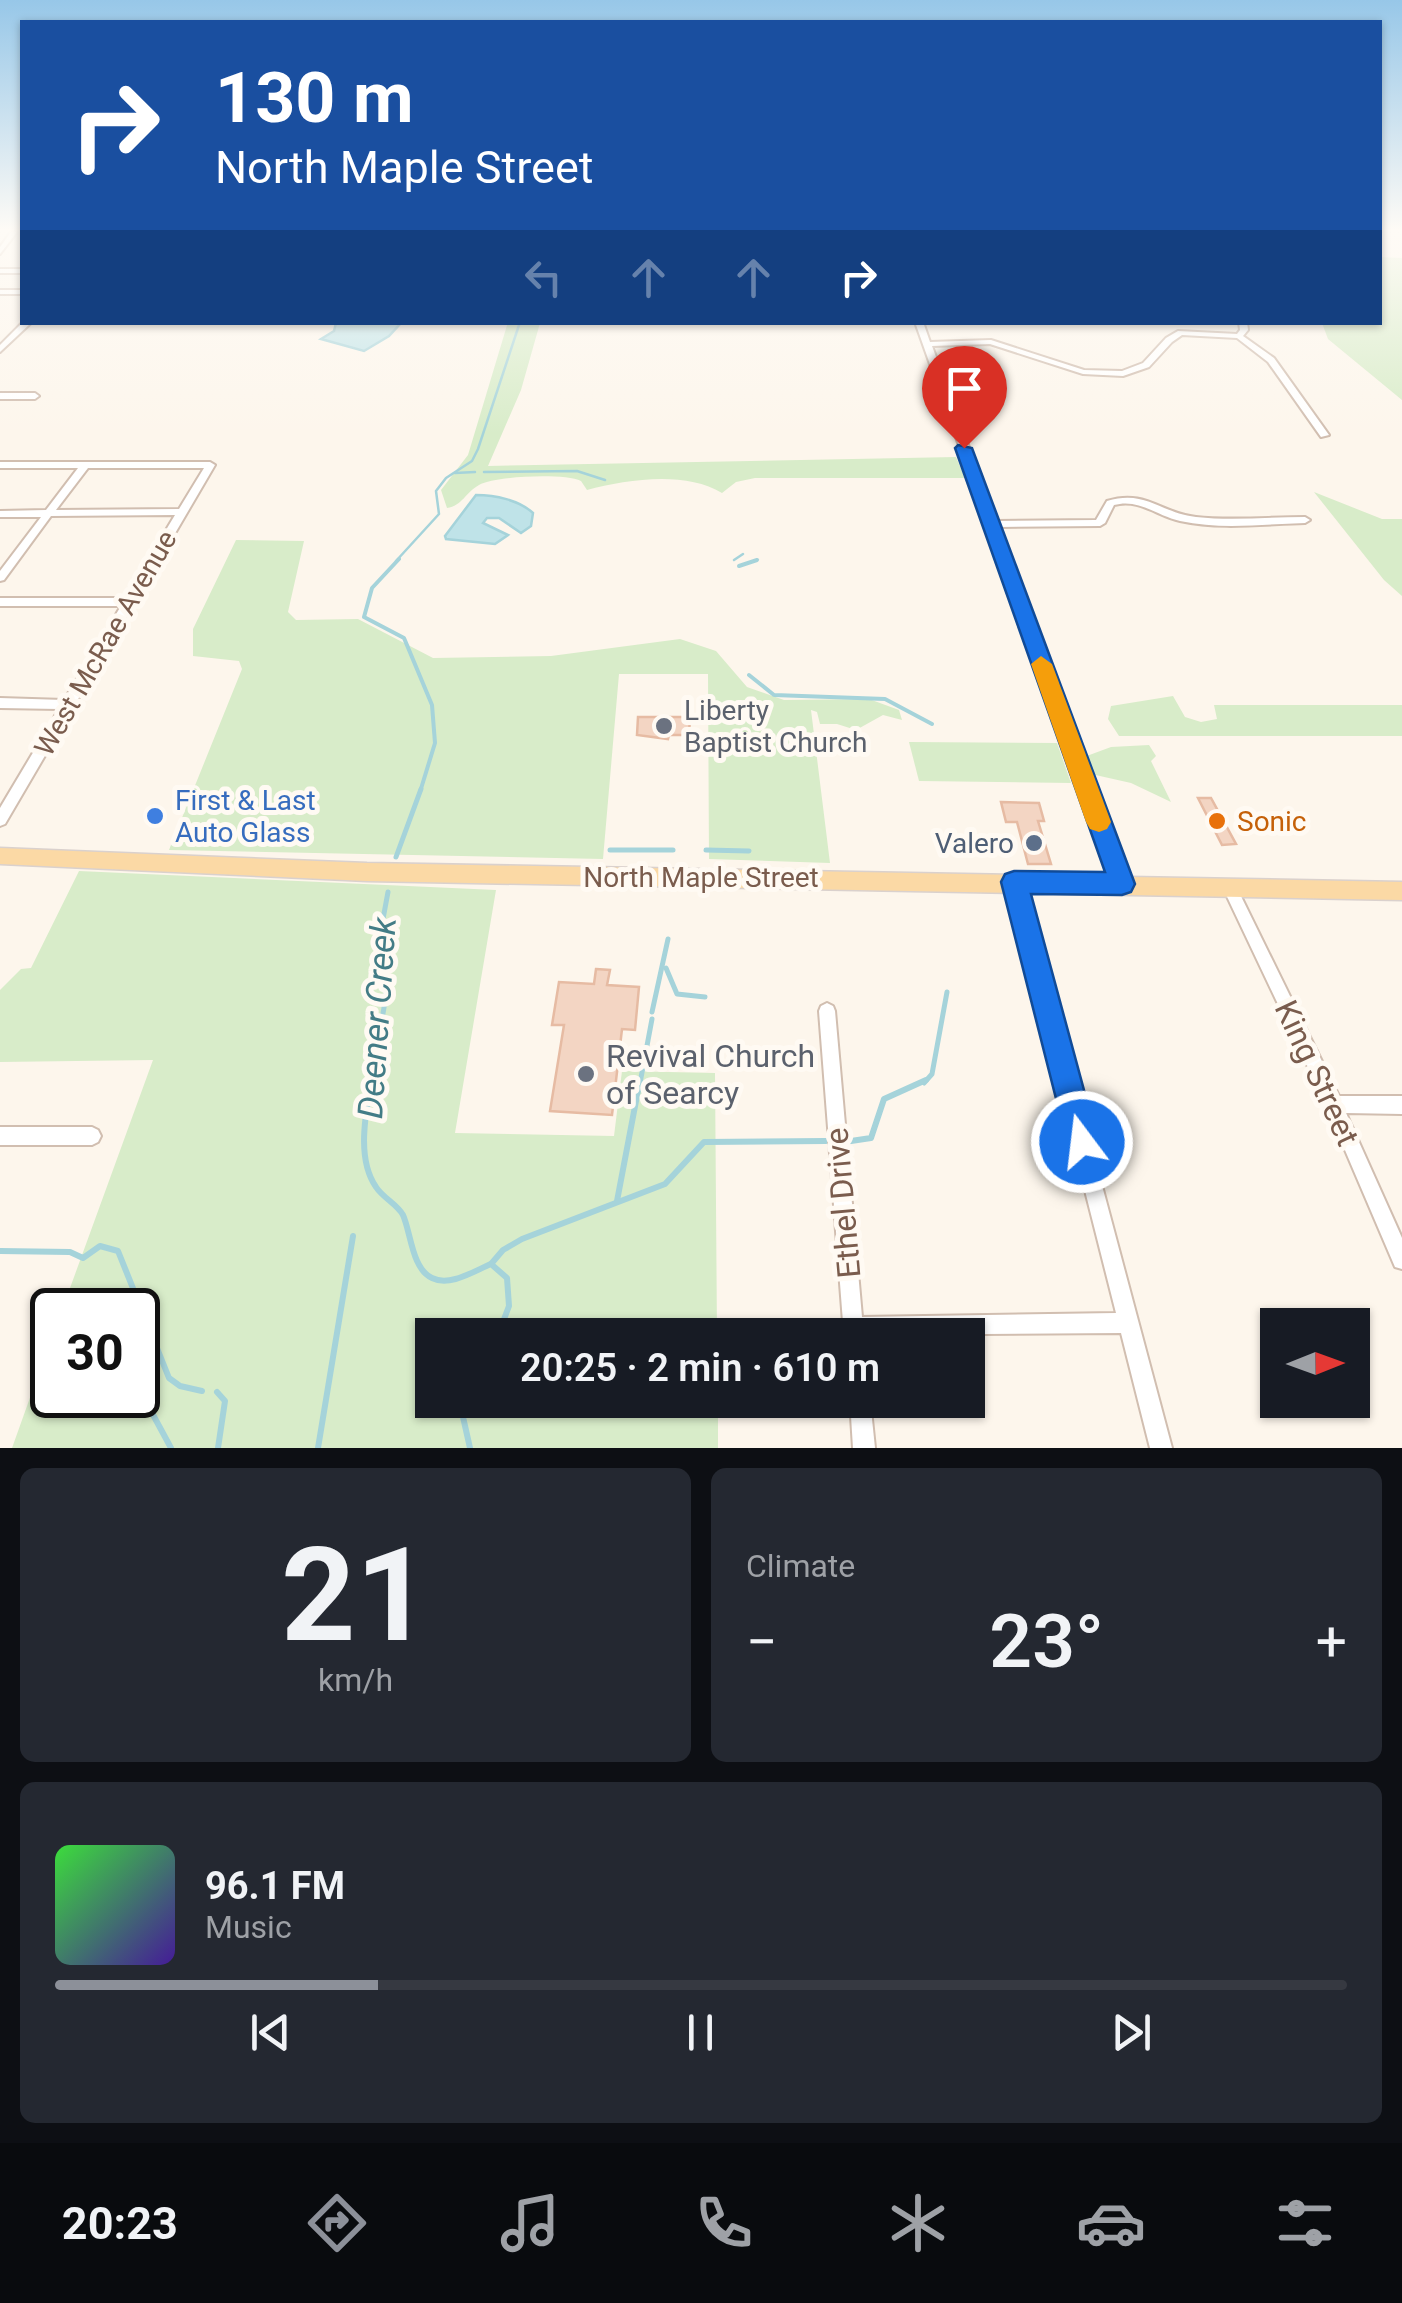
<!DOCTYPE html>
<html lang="en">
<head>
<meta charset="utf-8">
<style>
  :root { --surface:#171b24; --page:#242831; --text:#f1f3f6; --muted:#9ea1a6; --line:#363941; --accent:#8c9099 }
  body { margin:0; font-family:Roboto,sans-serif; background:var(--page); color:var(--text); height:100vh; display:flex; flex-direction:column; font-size:38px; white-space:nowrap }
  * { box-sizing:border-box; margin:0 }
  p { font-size:32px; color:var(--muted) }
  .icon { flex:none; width:55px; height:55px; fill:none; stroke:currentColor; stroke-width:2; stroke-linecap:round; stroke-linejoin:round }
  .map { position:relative; height:1448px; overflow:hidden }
  .sheet { display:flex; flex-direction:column; gap:20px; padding:20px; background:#0d0f14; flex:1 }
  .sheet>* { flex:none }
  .top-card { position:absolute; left:20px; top:20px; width:1362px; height:305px; border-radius:0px; box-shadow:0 2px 8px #0004; background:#1a4fa0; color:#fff; overflow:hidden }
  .needle { width:65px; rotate:89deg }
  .tools { position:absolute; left:1260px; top:1308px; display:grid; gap:20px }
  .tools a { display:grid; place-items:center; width:110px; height:110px; border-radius:0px; background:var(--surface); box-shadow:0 2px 8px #0004; font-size:50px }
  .speed { position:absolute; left:30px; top:1288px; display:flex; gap:20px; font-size:50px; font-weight:700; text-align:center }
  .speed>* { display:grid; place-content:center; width:130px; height:130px; border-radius:50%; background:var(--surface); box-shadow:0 2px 8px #0004; line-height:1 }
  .speed .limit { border:5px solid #111; border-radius:15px; background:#fff; color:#111 }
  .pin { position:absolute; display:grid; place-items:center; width:85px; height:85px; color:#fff; margin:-102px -42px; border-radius:50% 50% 50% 0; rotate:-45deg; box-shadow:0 0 10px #0007 }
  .pin .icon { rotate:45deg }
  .me { position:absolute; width:110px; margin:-55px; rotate:345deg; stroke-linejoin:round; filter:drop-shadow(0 0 8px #0008) }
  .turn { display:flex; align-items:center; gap:35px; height:210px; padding:0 30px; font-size:45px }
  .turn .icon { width:130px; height:130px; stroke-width:2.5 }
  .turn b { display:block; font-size:70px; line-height:85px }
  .lanes { display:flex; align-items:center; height:95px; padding:0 30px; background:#0003; justify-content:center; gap:50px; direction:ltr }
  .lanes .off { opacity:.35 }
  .big { font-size:75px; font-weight:600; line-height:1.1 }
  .sheet .tile { flex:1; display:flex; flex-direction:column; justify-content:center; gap:15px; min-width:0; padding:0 35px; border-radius:15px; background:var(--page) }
  .sheet .dial { align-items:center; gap:0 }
  .dial b { font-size:130px; line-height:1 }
  .song { display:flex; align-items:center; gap:30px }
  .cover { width:120px; height:120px; border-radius:15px; background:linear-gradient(135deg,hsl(120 70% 55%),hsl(260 70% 35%)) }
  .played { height:10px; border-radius:5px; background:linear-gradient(90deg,var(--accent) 25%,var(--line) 25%) }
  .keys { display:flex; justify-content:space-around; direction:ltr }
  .heat { display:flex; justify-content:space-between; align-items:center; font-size:55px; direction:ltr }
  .sheet .tiles { flex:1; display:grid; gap:20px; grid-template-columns:1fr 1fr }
  .tile:last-child { grid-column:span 2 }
  .trip { position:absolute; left:415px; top:1318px; width:570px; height:100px; border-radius:0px; background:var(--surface); box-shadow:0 2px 8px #0004; font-weight:600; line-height:100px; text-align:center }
  .tab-bar { display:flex; height:160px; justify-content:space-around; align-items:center; background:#090b0e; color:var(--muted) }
  .tab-bar .icon { width:70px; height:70px }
  .tab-bar .selected { color:var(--accent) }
  .tab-bar b { font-size:45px; color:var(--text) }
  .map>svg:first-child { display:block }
  .green { fill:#d8ecc9 }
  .water { fill:#bfe3e8; stroke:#a5d3da; stroke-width:2.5 }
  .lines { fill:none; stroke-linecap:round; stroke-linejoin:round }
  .stream-far3 { stroke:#a5d3da; stroke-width:2.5 }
  .stream-far2 { stroke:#a5d3da; stroke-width:4 }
  .stream-far1 { stroke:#a5d3da; stroke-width:5 }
  .stream { stroke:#a5d3da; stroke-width:6 }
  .building { fill:#f3d5c3; stroke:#e6bba3; stroke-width:2.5 }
  .minor-casing { stroke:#d1beb0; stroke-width:4 }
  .major-casing { stroke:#dad1cd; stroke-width:3 }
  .minor { fill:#fff; fill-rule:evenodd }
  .major { fill:#fbd9a5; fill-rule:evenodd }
  .route { fill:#1a73e8; stroke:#114b97; stroke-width:2.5 }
  .slow { fill:#f59e0b }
  .worship-dot { fill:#6b7280; stroke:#fffaf3; stroke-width:4 }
  .shop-dot { fill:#3f7fe0; stroke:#fffaf3; stroke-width:4 }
  .food-dot { fill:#e8710a; stroke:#fffaf3; stroke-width:4 }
  .service-dot { fill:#5c6f8a; stroke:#fffaf3; stroke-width:4 }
  .labels { text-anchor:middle; stroke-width:10; stroke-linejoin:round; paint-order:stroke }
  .street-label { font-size:28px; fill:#7a5c4d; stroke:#fffaf3 }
  .worship-label { font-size:28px; fill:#5b616d; stroke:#fffaf3; text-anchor:start }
  .shop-label { font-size:28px; fill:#366cbe; stroke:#fffaf3; text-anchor:start }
  .food-label { font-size:28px; fill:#c56008; stroke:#fffaf3; text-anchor:start }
  .service-label { font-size:28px; fill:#4e5e75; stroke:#fffaf3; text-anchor:end }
  .near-worship-label { font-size:32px; fill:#5b616d; stroke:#fffaf3; text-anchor:start }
  .near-street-label { font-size:32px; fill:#7a5c4d; stroke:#fffaf3 }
  .near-water-label { font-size:35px; font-style:italic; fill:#437c86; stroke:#fffaf3 }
</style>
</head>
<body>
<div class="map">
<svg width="1402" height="1448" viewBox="0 0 1402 1448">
  <rect width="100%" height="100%" fill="#fdf6ec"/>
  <!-- green -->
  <g class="green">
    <polygon points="1380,257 1402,258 1402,400 1328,339 1322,323 1380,322"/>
    <path d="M 508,322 L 540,323 L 521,390 L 488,466 L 956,457 L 965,478 L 755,478 L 736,482 L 722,493 C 686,471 628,479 587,490 L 581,481 C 564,473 496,476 479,485 C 466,492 462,506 447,508 L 441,490 L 468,455 Z"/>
    <polygon points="1314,492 1382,519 1402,519 1402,596 1384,580"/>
    <polygon points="236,540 304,541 288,612 296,620 358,619 433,658 551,656 680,639 716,651 747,687 784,700 869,699 899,710 902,720 883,715 856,730 837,724 820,724 817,712 811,710 830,863 709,859 708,674 619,674 603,859 169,850 242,669 239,661 193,656 193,629"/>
    <polygon points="1173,696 1185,717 1201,722 1217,719 1214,705 1402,705 1402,736 1119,736 1108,719 1111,706"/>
    <polygon points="909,742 1057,743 1071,783 919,781"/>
    <polygon points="1149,745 1156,756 1151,761 1171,802 1131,783 1091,774 1084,757 1111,747"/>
    <polygon points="79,871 496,890 455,1133 614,1136 622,1071 715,1073 717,1335 432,1335 432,1400 718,1400 718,1448 12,1448 52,1336 52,1395 138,1395 138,1310 62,1310 153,1060 0,1062 0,990 21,969 31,968"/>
  </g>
  <!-- water -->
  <g class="water">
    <polygon points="336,323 401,323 389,336 364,351 321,339 334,331"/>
    <path d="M 476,495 C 495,495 519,500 533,513 L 531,526 L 521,533 L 499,518 L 487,518 L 483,523 L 508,535 L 495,544 L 446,539 L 445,536 Z"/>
  </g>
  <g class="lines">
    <!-- stream-far3 -->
    <g class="stream-far3">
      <polyline points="484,472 577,471 605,480"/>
      <polyline points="455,473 475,472"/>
      <polyline points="734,560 743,554"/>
      <polyline points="396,561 439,514 436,491 446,478 472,461 478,449 520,322"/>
    </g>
    <!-- stream-far2 -->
    <g class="stream-far2">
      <polyline points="399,559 372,588 364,617 404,638 432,705 435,743 420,792"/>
      <polyline points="739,566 757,560"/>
      <polyline points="749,675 774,695 885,699 932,724"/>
    </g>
    <!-- stream-far1 -->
    <g class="stream-far1">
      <polyline points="610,850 673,850"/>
      <polyline points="706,850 749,851"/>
      <polyline points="396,857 421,789"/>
      <polyline points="666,968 677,994 705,997"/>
      <polyline points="652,1012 668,939"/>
      <polyline points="371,1083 386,996 380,935 388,892"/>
      <polyline points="640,1083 652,1019"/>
      <polyline points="924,1083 932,1074 947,992"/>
    </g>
    <!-- stream -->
    <g class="stream">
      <path d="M 371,1080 C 366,1113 356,1158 376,1187 C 383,1198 397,1204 403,1215 C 411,1233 412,1269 432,1278 C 450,1287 474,1271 491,1264 L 507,1278 L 509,1306 L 498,1335"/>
      <polyline points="851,1141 871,1138 884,1099 926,1080"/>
      <polyline points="617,1201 640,1080"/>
      <polyline points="0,1251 70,1252 83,1258 100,1246 118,1251 169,1378 180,1386 202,1391"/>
      <polyline points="491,1264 503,1250 522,1239 665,1184 704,1142 826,1141"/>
      <polyline points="138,1387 171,1448"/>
      <polyline points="217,1392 225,1401 218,1448"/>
      <polyline points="469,1400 463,1417 470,1448"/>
      <polyline points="318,1448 353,1236"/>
    </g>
  </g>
  <!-- building -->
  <g class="building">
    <polygon points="638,717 690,717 689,735 669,735 668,739 637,735"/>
    <polygon points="1198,798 1211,798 1236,844 1222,845"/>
    <polygon points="1001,802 1039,803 1044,821 1038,821 1051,864 1028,864 1017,822 1006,822"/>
    <polygon points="596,969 610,970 607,985 639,987 635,1030 622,1029 612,1115 550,1111 564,1025 552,1025 559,982 594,984"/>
  </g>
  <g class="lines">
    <!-- minor casing -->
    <g class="minor-casing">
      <g id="minor">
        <polygon points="11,232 17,232 0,254 0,247"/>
        <rect x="0" y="269" width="22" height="4"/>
        <rect x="0" y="290" width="22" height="4"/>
        <polygon points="23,322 32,322 0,352 0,345"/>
        <path d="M 915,322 L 923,322 L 930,342 L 991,340 L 1084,370 L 1122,371 L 1143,363 L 1166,338 L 1178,331 L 1237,334 L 1240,330 L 1239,322 L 1247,322 L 1248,330 L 1243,336 L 1274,358 L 1329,435 L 1321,437 L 1268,362 L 1237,338 L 1182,335 L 1172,342 L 1149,367 L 1123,376 L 1083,374 L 990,344 L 932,346 L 996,521 L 1096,520 L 1107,501 C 1146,489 1160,513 1196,517 C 1232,521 1269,517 1305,517 L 1310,520 L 1305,523 C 1264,524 1221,530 1180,521 C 1157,516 1139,498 1114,505 L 1105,523 L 1100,526 L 998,527 L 1129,884 L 1127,888 L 1122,890 L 1117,888 L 1115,884 Z"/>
        <polygon points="0,393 35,393 39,396 35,399 0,399"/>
        <path d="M 0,462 L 210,462 L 215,465 L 5,824 L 0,826 L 0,808 L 59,709 L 0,708 L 0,698 L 64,700 L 121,606 L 0,606 L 0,598 L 125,598 L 175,515 L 51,516 L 4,580 L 0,581 L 0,571 L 41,517 L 0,517 L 0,511 L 46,510 L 78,468 L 0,468 ZM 88,468 L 204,468 L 179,509 L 56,510 Z"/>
        <polygon points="1014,876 1019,878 1021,882 1172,1448 1150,1448 1121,1333 844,1335 819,1011 821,1006 827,1003 833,1006 835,1011 862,1317 1116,1313 1007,882 1009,878"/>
        <polygon points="1229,880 1234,882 1339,1096 1402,1096 1402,1114 1346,1113 1402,1238 1402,1269 1395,1267 1324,1101 1222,886 1224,882"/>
        <polygon points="0,1127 92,1127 98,1130 101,1136 98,1142 92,1145 0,1145"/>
        <polygon points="850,1400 870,1400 875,1448 853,1448"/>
      </g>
    </g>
    <!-- major casing -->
    <g class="major-casing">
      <polygon id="major" points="0,848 367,863 1402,882 1402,900 367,881 0,864"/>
    </g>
    <!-- minor -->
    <use href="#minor" class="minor"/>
    <!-- major -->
    <use href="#major" class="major"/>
  </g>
  <!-- sky -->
  <linearGradient id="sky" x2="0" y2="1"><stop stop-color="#97c7e8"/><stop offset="0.53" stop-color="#fefbf6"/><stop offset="1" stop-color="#fefbf6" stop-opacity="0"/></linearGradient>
  <rect width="1402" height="434" fill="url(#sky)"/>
  <!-- route -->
  <polygon class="route" points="958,445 972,448 1135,884 1131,892 1122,895 1031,894 1098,1142 1094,1154 1082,1158 1071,1154 1067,1142 1001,882 1005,874 1014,871 1105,872 955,448"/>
  <!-- slow -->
  <polygon class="slow" points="1041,656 1052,664 1111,822 1107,829 1099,832 1090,829 1086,822 1031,664"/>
  <!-- markers -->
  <g class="worship-dot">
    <circle cx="664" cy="726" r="10"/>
    <circle cx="586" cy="1074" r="10"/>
  </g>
  <circle class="shop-dot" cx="155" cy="816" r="10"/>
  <circle class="food-dot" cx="1217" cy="821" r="10"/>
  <circle class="service-dot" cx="1034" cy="843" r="10"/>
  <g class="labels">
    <!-- street labels -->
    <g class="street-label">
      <text transform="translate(105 643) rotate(-60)" y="10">West McRae Avenue</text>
      <text x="701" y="887">North Maple Street</text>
    </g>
    <!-- worship labels -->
    <g class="worship-label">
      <text x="684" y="720">Liberty<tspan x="684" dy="32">Baptist Church</tspan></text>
    </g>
    <!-- shop labels -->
    <g class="shop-label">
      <text x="175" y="810">First &amp; Last<tspan x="175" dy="32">Auto Glass</tspan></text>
    </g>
    <!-- food labels -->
    <g class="food-label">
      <text x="1237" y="831">Sonic</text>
    </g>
    <!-- service labels -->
    <g class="service-label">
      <text x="1014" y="853">Valero</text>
    </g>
    <!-- near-worship labels -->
    <g class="near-worship-label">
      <text x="606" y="1067">Revival Church<tspan x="606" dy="37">of Searcy</tspan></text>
    </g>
    <!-- near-street labels -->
    <g class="near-street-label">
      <text transform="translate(1317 1073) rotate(65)" y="11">King Street</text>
      <text transform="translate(843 1203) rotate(-95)" y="11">Ethel Drive</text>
    </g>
    <!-- near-water labels -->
    <g class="near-water-label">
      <text transform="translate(377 1018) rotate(-86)" y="12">Deener Creek</text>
    </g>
  </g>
</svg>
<div class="tools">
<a><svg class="needle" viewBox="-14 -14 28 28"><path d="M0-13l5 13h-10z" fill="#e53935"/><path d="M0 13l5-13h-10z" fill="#9ea1a6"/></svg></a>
</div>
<div class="speed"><div class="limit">30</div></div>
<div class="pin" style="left:964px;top:448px;background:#d93025"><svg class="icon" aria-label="arrive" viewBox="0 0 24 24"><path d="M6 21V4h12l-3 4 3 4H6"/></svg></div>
<svg class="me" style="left:1082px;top:1142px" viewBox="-20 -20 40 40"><circle r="17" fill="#1a73e8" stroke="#fff" stroke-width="3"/><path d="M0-11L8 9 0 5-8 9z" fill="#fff"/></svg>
<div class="trip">20:25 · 2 min · 610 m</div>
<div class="top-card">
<div class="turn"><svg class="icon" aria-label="right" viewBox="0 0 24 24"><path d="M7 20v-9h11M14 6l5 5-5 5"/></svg><div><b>130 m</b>North Maple Street</div></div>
<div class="lanes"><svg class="icon off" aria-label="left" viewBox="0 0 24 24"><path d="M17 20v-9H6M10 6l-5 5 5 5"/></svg><svg class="icon off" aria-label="ahead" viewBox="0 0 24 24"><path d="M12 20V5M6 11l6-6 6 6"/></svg><svg class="icon off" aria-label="ahead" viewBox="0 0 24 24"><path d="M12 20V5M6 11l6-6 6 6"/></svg><svg class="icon" aria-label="right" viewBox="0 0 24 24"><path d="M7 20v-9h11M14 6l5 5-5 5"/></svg></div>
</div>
</div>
<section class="sheet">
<div class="tiles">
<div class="tile dial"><b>21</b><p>km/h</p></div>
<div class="tile"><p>Climate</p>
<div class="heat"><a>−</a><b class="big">23°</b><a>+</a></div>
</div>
<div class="tile">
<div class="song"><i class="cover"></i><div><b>96.1 FM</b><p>Music</p></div></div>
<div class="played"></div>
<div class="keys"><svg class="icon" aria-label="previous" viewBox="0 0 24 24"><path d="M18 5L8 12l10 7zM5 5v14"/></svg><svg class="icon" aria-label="pause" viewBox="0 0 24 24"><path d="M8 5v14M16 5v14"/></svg><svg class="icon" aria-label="next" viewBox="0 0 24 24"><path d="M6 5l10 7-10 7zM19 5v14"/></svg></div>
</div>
</div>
</section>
<nav class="tab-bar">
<b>20:23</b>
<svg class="icon selected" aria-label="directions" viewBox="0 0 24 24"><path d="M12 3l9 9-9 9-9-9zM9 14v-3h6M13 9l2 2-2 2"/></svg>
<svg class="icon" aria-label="music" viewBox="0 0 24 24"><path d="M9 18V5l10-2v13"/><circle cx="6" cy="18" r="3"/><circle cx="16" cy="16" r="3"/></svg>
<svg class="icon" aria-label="phone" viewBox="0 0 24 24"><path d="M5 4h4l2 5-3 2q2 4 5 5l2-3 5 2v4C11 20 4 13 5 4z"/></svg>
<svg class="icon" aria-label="climate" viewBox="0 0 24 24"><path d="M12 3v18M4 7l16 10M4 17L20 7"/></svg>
<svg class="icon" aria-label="car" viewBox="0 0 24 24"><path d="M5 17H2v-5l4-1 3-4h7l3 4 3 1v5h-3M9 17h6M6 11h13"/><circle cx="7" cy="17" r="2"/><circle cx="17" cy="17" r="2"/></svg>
<svg class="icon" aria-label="filters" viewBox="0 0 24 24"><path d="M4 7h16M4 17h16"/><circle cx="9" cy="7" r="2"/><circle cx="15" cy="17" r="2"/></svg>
</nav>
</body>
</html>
